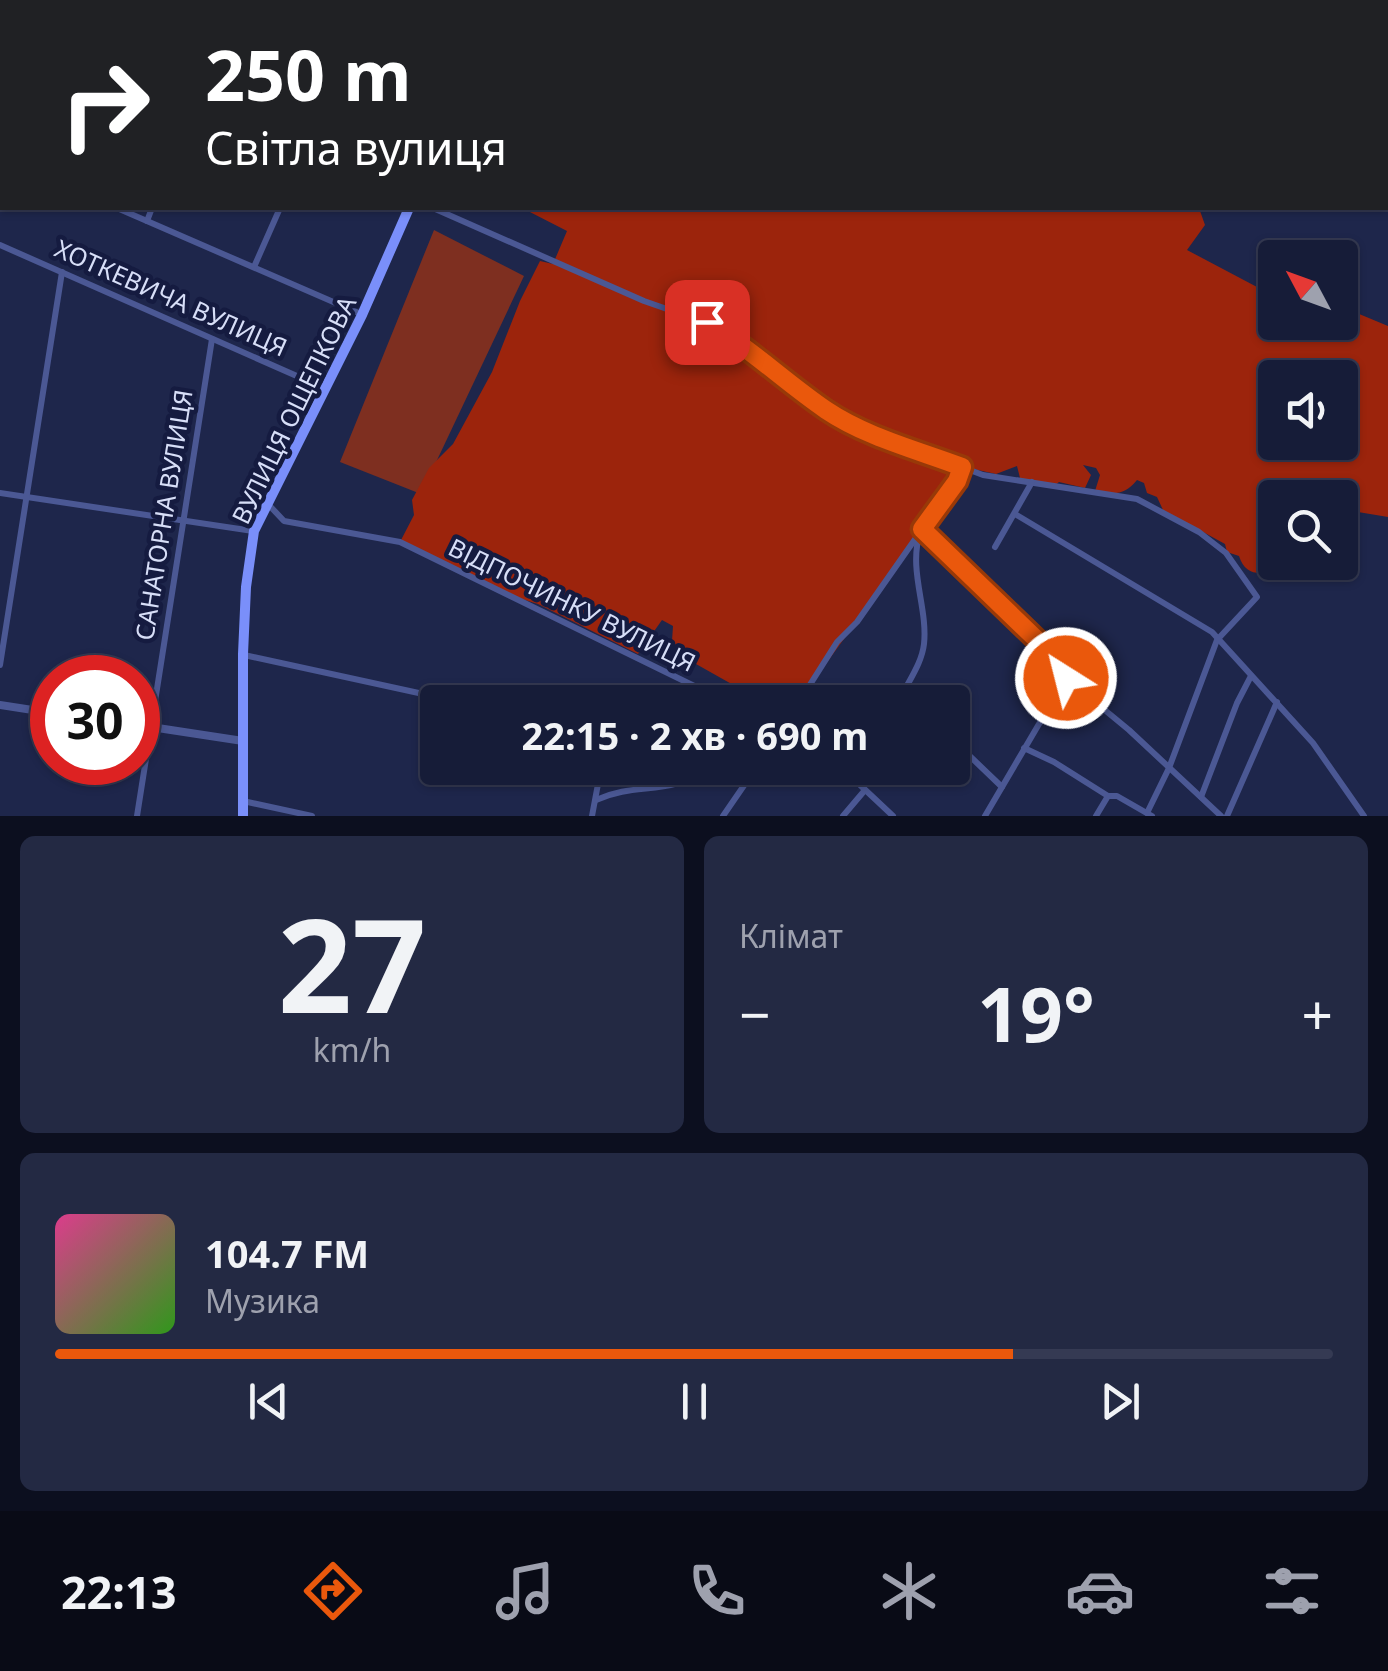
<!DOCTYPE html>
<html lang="uk">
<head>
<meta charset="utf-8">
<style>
  :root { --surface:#161c38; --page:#232943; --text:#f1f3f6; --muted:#9ea1ae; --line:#353a53; --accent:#ea580c }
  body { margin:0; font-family:"Noto Sans",sans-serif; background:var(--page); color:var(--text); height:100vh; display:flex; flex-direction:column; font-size:38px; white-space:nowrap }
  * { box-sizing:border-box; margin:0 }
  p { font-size:32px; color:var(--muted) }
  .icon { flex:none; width:55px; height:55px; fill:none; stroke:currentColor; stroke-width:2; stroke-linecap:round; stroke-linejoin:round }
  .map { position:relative; height:816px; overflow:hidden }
  .panel { display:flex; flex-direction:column; gap:20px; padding:20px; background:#0c0f1f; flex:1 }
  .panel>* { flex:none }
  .banner { position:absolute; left:0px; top:0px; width:1390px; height:210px; box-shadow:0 2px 8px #0004,0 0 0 2px var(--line); background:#202124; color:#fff; overflow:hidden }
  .needle { width:65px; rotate:311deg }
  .buttons { position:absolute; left:1258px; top:240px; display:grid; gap:20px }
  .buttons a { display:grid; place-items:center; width:100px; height:100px; border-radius:10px; background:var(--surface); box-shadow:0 2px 8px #0004,0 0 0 2px var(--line); font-size:50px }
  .speed { position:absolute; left:30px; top:655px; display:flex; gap:20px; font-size:50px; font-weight:700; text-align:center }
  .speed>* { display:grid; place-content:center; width:130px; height:130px; border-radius:50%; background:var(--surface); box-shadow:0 2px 8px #0004,0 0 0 2px var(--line); line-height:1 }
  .speed .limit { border:15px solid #d22; background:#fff; color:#111 }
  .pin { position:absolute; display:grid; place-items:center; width:85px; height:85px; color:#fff; margin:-42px; border-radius:20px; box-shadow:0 5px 15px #0006 }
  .me { position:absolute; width:110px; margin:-55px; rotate:324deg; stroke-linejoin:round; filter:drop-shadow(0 0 8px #0008) }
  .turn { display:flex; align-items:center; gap:35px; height:210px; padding:0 40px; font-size:45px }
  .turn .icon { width:130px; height:130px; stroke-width:2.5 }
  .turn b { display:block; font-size:70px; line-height:85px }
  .big { font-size:75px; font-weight:700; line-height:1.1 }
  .panel .widget { flex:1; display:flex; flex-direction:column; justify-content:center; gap:15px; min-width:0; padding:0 35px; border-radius:15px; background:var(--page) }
  .panel .dial { align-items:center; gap:0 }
  .dial b { font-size:130px; line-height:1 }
  .song { display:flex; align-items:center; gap:30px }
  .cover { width:120px; height:120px; border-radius:15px; background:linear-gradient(135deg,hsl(330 70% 55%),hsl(110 70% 35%)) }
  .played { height:10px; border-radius:5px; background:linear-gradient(90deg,var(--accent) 75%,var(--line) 75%) }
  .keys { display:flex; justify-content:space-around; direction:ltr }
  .heat { display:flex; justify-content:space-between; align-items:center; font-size:55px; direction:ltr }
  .panel .tiles { flex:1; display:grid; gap:20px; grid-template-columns:1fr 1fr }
  .widget:last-child { grid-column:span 2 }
  .trip { position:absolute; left:420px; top:685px; width:550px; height:100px; border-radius:10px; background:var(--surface); box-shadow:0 2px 8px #0004,0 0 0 2px var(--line); font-weight:700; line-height:100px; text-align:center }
  .menu { display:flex; height:160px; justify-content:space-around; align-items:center; background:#090b16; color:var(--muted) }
  .menu .icon { width:70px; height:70px }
  .menu .current { color:var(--accent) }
  .menu b { font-size:45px; color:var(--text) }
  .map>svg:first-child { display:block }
  .green { fill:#7e2f20 }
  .forest { fill:#9c240c; fill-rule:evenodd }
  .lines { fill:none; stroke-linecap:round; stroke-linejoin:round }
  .minor { stroke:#4b5894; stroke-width:6 }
  .tertiary { stroke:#4b5894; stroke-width:8 }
  .trunk { stroke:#7a8ffa; stroke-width:10 }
  .route-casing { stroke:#983908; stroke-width:25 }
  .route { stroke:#ea580c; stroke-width:18 }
  .labels { text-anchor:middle; stroke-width:9; stroke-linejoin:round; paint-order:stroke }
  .street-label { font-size:25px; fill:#d7def7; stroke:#151b40 }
</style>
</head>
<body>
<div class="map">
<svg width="1388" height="816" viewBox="0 0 1388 816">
  <rect width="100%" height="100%" fill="#1e264b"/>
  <!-- green -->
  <polygon class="green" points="434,230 524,276 421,494 340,462"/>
  <!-- forest -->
  <g class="forest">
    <polygon points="612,0 931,0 933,2 611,2"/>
    <path d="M 528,208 L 1199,208 L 1205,225 L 1187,250 L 1257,287 L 1275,290 L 1275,322 L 1340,322 L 1340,306 L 1388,326 L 1388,517 L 1340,509 L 1340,498 L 1275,498 L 1275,562 L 1289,563 C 1272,573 1247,582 1239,556 L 1227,552 L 1225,544 L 1163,510 L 1157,497 L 1147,493 L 1144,483 L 1137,480 C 1124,496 1115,494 1095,491 L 1100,475 L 1096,468 L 1083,465 L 1091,475 L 1085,488 L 1059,482 L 1054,486 L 1021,482 L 1017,466 L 996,474 L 964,467 L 962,476 L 923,523 L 916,540 L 798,702 L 771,687 L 759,702 L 746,702 L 744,691 L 696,664 L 672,641 L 673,626 L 662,620 L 638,654 L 538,604 L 502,593 L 400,542 L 414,515 L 412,500 L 429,468 L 453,444 L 492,372 L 520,301 L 540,261 L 553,264 L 567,231 L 526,210 ZM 1275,378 L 1340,378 L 1340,442 L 1275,442 Z"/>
  </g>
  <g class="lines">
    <!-- minor -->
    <g class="minor">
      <polyline points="170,0 176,2"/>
      <polyline points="112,2 113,0"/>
      <polyline points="244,2 246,0"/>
      <polyline points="371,2 372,0"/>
      <polyline points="0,156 2,158"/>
      <polyline points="117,208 361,314"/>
      <polyline points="433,208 644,301 707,323 744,345 825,409 867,431 983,475 1137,499 1199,532 1226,553 1257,597 1217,640 1169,768 1147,813"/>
      <polyline points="147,221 152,208"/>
      <polyline points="0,245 324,388"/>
      <polyline points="254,267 280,208"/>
      <polyline points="0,493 253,531"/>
      <polyline points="267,503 284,521 400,542 727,702"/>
      <polyline points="1015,514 1212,632 1313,743 1364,816"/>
      <polyline points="922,529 1064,666 1066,678 1129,730 1221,816"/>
      <polyline points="995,547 1032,482"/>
      <polyline points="244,655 460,702"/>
      <polyline points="0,665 62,272"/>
      <polyline points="799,702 837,642 857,622 918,535"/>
      <path d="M 910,702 L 902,695 C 910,679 922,662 924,644 C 928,608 908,570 920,533 C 927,508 953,492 962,467"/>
      <polyline points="952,739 1002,787"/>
      <polyline points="1024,748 1054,762 1108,796 1117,796 1152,816"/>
      <polyline points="842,768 893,816"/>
      <polyline points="861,785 875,768"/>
      <polyline points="1201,797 1237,703 1251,676"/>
      <path d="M 596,800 C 638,781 667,797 710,768"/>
      <polyline points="243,801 312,816"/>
      <polyline points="137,816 212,339"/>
      <polyline points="592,816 601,768"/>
      <polyline points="723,816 756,768"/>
      <polyline points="843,816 865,790"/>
      <polyline points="985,816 1066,678"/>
      <polyline points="1096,816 1108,796"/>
      <polyline points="1227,816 1277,702"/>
    </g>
    <!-- tertiary -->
    <g class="tertiary">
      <polyline points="0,705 52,713"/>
      <polyline points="138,725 243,741"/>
    </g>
    <!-- trunk -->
    <g class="trunk">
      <polyline points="485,2 486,0"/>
      <polyline points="243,816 243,654 246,587 254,531 362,315 409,208"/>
    </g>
  </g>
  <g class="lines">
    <!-- route casing -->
    <g class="route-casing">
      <path id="route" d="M 707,322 C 750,348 785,382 826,410 C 866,437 917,450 962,467 L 957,481 L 922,529 L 1064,666 L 1066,678"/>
    </g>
    <!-- route -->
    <use href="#route" class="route"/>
  </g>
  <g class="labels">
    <!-- street labels -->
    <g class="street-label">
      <text transform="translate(171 298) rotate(24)" y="9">ХОТКЕВИЧА ВУЛИЦЯ</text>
      <text transform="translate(294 410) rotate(-64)" y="9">ВУЛИЦЯ ОЩЕПКОВА</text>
      <text transform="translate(164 515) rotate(-81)" y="9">САНАТОРНА ВУЛИЦЯ</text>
      <text transform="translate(572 605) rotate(26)" y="9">ВІДПОЧИНКУ ВУЛИЦЯ</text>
    </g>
  </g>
</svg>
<div class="buttons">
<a><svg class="needle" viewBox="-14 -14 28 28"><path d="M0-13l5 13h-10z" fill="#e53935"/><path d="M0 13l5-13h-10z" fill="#9ea1ae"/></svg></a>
<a><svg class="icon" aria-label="sound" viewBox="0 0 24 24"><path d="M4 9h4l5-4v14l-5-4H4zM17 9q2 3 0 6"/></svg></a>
<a><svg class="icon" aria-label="search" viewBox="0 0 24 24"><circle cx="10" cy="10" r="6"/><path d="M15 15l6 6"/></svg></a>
</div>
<div class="speed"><div class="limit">30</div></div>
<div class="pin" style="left:707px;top:322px;background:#d93025"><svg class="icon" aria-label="arrive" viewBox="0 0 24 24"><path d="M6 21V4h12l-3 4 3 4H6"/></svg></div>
<svg class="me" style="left:1066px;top:678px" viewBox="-20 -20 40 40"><circle r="17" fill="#ea580c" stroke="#fff" stroke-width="3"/><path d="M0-11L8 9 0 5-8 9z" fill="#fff"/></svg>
<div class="trip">22:15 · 2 хв · 690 m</div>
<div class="banner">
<div class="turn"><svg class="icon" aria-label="right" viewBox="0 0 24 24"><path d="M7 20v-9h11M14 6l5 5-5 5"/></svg><div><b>250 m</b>Світла вулиця</div></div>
</div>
</div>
<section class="panel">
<div class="tiles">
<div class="widget dial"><b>27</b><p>km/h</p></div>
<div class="widget"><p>Клімат</p>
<div class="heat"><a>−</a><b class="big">19°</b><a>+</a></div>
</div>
<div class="widget">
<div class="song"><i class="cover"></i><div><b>104.7 FM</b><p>Музика</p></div></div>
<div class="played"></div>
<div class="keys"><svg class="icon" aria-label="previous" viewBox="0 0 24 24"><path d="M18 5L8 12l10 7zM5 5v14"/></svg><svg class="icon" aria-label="pause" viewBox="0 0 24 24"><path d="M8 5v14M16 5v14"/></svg><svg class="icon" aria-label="next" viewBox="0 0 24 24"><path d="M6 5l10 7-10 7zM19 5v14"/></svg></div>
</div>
</div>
</section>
<nav class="menu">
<b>22:13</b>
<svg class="icon current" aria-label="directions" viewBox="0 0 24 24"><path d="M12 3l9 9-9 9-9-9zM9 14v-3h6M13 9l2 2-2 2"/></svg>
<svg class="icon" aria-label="music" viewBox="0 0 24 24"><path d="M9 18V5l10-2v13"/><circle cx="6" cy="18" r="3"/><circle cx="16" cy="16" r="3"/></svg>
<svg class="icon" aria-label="phone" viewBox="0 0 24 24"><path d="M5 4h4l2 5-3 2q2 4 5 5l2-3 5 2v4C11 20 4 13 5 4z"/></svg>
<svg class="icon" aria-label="climate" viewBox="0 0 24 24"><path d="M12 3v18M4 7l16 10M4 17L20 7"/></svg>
<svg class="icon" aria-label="car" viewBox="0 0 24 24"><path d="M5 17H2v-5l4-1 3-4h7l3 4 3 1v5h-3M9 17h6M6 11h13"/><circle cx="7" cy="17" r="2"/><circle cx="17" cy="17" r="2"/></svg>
<svg class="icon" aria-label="filters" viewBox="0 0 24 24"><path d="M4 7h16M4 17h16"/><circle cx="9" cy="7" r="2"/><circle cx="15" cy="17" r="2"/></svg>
</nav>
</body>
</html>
